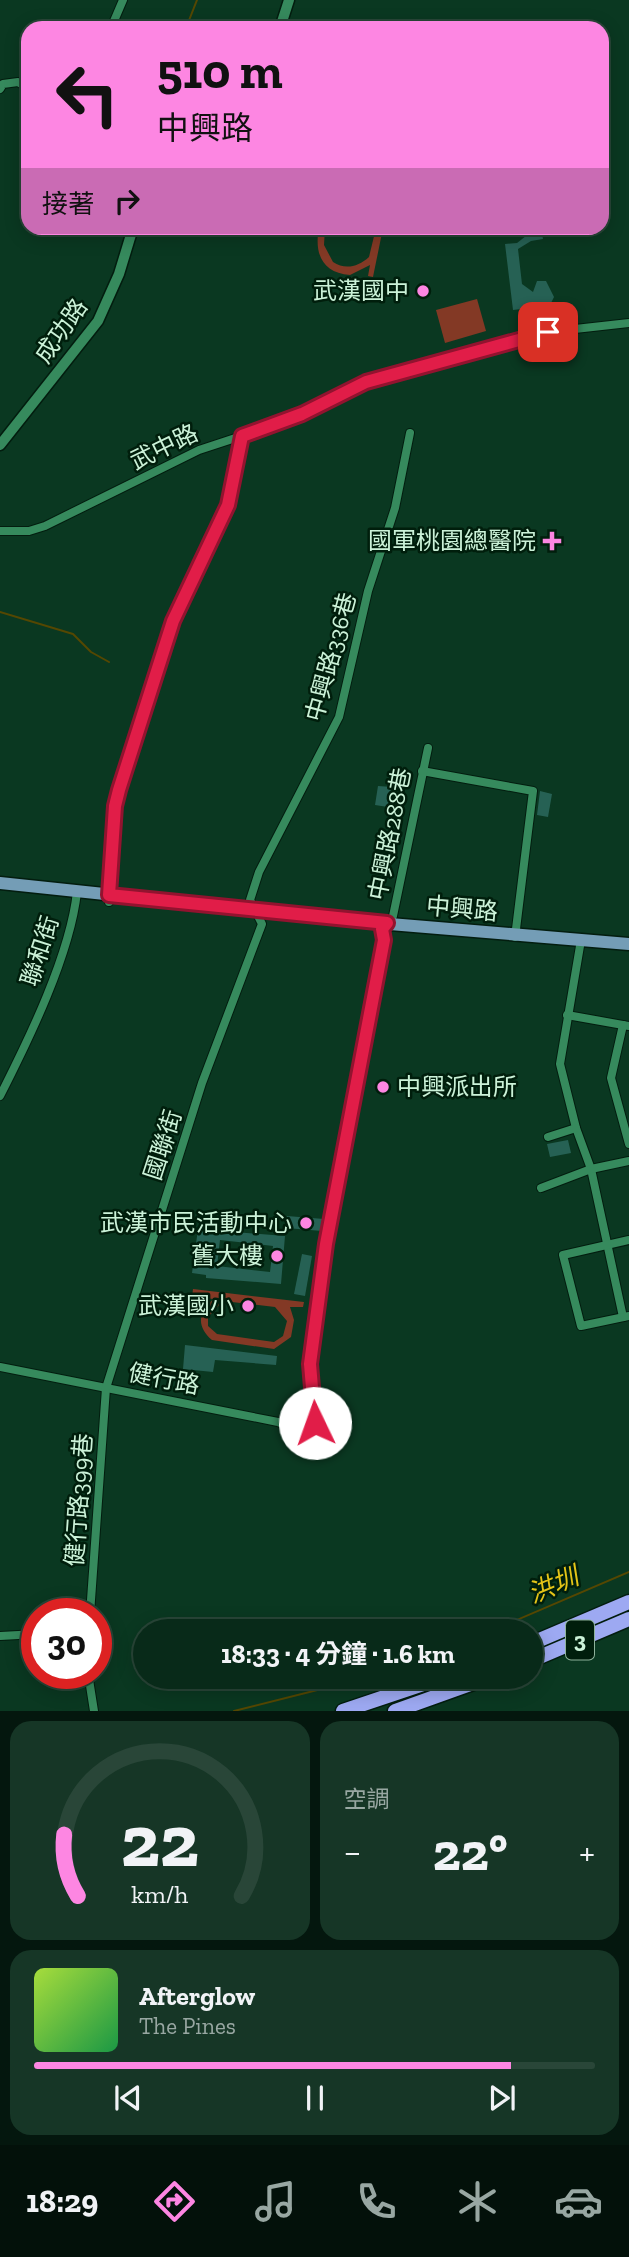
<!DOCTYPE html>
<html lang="zh-TW">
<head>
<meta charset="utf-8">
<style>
  :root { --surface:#082a19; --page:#163626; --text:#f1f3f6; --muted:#98a7a2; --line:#294638; --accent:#fd86e2 }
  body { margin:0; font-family:"Zilla Slab","Noto Sans TC",serif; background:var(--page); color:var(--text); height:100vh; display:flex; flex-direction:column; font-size:26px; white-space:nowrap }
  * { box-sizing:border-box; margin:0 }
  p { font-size:23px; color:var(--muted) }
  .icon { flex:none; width:38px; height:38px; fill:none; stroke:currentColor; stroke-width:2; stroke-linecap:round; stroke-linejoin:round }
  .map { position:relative; height:1711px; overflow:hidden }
  .details { display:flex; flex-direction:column; gap:10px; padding:10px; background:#04170e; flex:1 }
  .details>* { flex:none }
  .guide { position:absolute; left:21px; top:21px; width:588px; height:214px; border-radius:21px; box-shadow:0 4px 18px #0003,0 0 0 2px var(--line); background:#fd86e2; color:#111; overflow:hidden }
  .speed { position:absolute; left:21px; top:1598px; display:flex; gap:14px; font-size:35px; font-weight:700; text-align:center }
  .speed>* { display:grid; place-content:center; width:91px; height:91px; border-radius:50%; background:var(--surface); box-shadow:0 4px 18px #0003,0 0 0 2px var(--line); line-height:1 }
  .speed .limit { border:10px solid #d22; background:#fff; color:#111 }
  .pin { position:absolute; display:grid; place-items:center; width:60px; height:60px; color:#fff; margin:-30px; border-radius:14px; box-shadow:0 4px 10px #0006 }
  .me { position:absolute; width:77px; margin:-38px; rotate:357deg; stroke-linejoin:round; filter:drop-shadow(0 0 5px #0008) }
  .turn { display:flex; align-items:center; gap:24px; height:147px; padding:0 21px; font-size:32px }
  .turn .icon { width:91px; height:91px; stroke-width:2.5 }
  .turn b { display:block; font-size:49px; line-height:60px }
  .then { display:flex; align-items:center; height:66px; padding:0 21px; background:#0003; gap:14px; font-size:26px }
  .big { font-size:52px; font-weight:700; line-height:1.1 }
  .details .widget { flex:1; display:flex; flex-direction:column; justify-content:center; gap:10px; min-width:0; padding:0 24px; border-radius:21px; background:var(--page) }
  .details .dial { align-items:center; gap:0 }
  .dial svg { height:182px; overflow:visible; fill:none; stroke:var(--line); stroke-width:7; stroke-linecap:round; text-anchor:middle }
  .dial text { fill:var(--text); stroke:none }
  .song { display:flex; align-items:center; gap:21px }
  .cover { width:84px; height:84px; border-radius:10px; background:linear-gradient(135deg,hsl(80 70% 55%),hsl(140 70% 35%)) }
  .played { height:7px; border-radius:4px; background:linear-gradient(90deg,var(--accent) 85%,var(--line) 85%) }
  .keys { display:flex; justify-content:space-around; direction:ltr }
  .heat { display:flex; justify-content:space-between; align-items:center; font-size:38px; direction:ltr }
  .details .tiles { flex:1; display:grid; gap:10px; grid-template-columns:1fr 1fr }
  .widget:last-child { grid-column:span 2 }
  .trip { position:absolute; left:133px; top:1619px; width:410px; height:70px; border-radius:35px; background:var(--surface); box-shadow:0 4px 18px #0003,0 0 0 2px var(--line); font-weight:700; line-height:70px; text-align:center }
  .tab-bar { display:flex; height:112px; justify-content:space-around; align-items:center; background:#03110a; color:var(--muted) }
  .tab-bar .icon { width:49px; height:49px }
  .tab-bar .on { color:var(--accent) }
  .tab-bar b { font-size:32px; color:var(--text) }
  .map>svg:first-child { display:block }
  .green { fill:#833925; fill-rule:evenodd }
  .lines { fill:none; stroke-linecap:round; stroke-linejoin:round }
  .stream { stroke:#554702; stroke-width:2 }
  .building { fill:#266154; fill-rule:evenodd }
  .street-casing { stroke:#031d0f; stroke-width:10 }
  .secondary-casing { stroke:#031d0f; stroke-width:13 }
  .primary-casing { stroke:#031d0f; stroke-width:15 }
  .highway-casing { stroke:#031d0f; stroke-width:17 }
  .street { stroke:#368a5d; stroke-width:8 }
  .secondary { stroke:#368a5d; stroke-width:10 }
  .primary { stroke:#749db6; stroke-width:12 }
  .highway { stroke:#9da9f2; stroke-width:14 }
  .route-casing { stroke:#92132f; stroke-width:18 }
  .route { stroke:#e11d48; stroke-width:12 }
  .poi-dot { fill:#fd86e2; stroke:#001e0c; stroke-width:2.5 }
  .labels { text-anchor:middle; stroke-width:5; stroke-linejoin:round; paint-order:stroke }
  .shield { fill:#001e0c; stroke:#8eb29b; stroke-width:2 }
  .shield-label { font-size:23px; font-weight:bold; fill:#cbf2d8 }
  .poi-label { font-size:24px; fill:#cbf2d8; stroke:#001e0c; text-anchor:end }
  .street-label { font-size:24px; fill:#cbf2d8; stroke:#001e0c }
  .water-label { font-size:26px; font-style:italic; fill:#e4c418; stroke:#001e0c }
</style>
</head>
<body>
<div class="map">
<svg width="629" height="1711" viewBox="0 0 629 1711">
  <rect width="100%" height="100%" fill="#0a3821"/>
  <!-- green -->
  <g class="green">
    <path d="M 319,228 L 325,228 L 324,245 L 333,262 C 345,270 358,267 369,257 L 376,228 L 383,228 L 373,277 L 368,276 L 370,265 L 350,275 C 322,273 314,253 319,228 Z"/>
    <polygon points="477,299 486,331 445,343 436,310"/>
    <path d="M 193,1289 L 304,1302 L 303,1307 L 290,1307 L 294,1320 L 291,1337 L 274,1349 L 212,1340 C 196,1326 198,1312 214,1299 L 192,1297 ZM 223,1301 L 275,1307 L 287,1321 L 283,1336 L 274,1342 L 217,1334 L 208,1326 L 208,1317 Z"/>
  </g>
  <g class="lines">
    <!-- stream -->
    <g class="stream">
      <polyline points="186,28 197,0"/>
      <polyline points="0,612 73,634 91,652 109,662"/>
      <polyline points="491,1631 629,1572"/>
      <polyline points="234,1711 373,1676"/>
    </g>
  </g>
  <!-- building -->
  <g class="building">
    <polygon points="530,228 541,228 543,239 531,241 518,249 522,284 533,292 537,281 546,281 554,297 550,305 531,313 530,308 513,310 505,244 517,243 531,232"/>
    <polygon points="378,786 392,787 388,807 375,805"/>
    <polygon points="540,791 552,794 548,817 537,815"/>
    <polygon points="568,1140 571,1153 550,1157 547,1144"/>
    <polygon points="287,1216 324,1219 322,1231 286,1228"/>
    <path d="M 198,1229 L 285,1236 L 281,1284 L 206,1278 L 206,1275 L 192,1273 ZM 220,1240 L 273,1246 L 270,1272 L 217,1266 Z"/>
    <polygon points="302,1254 312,1256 305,1296 294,1294"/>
    <polygon points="185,1345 277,1356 276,1365 215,1360 213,1372 183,1369"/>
  </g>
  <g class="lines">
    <!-- street casing -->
    <g class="street-casing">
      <g id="street">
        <polyline points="111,28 123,0"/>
        <polyline points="0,89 3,84 18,82 28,88"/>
        <polyline points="0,531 29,531 45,526 199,450 281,423 366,382 548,332 629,323"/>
        <polyline points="422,771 533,791 515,937"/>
        <polyline points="109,902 115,806 119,790 173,621 228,505 242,436"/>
        <polyline points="580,946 560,1064 576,1128 591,1169 623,1317"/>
        <polyline points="567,1015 629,1026"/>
        <polyline points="623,1025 611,1078 629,1144"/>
        <path d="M 0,1096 C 29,1039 70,955 77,892"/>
        <polyline points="548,1137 576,1128"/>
        <polyline points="541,1188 591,1169 629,1161"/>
        <polyline points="629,1240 563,1255 581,1326 629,1316"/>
        <polyline points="0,1367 278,1422 317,1439 310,1364 326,1244 384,940 382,929 393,916 428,748"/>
        <polyline points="90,1614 106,1388 202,1083 262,924 250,900 259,872 339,717 368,591 395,508 410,433"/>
        <polyline points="0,1636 37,1634"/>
        <polyline points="88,1673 94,1711"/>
      </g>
    </g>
    <!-- secondary casing -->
    <g class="secondary-casing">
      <g id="secondary">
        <polyline points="280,28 289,0"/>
        <polyline points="0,445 98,321 119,274 133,228"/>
      </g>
    </g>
    <!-- primary casing -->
    <g class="primary-casing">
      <polyline id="primary" points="0,883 378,923 629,944"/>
    </g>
    <!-- highway casing -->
    <g class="highway-casing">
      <g id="highway">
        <polyline points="530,1644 629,1602"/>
        <polyline points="530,1661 629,1619"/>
        <polyline points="343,1711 447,1676"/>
        <polyline points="395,1711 493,1676"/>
      </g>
    </g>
    <!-- street -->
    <use href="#street" class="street"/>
    <!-- secondary -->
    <use href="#secondary" class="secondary"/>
    <!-- primary -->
    <use href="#primary" class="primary"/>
    <!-- highway -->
    <use href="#highway" class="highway"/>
  </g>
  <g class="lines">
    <!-- route casing -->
    <g class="route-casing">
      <polyline id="route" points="315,1423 310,1364 326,1244 384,940 382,929 387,923 109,895 115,806 119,790 173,621 228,505 242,436 302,414 366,382 548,332"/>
    </g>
    <!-- route -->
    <use href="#route" class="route"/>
  </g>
  <!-- markers -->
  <g class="poi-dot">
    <circle cx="423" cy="291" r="7"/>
    <path d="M548.5 530.5h7v7h7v7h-7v7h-7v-7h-7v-7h7z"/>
    <circle cx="383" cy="1087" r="7"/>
    <circle cx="306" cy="1223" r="7"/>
    <circle cx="277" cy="1256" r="7"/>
    <circle cx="248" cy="1306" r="7"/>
  </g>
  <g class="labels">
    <!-- shield labels -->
    <rect class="shield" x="566" y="1620.5" width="28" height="39" rx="5"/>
    <g class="shield-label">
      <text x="580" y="1648">3</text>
    </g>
    <!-- poi labels -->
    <g class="poi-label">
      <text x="409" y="299">武漢國中</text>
      <text x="536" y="549">國軍桃園總醫院</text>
      <text x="397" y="1095" text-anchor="start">中興派出所</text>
      <text x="292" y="1231">武漢市民活動中心</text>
      <text x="263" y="1264">舊大樓</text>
      <text x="234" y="1314">武漢國小</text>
    </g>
    <!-- street labels -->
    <g class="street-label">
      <text transform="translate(61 331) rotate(-55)" y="8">成功路</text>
      <text transform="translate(164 447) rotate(-26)" y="8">武中路</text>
      <text transform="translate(331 657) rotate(-75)" y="8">中興路336巷</text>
      <text transform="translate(390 834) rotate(-79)" y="8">中興路288巷</text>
      <text transform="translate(462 909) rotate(5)" y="8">中興路</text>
      <text transform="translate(40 951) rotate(-72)" y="8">聯和街</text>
      <text transform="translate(163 1145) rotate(-72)" y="8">國聯街</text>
      <text transform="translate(164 1379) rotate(11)" y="8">健行路</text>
      <text transform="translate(79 1500) rotate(-86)" y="8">健行路399巷</text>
    </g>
    <!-- water labels -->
    <g class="water-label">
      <text transform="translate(553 1585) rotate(-23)" y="9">洪圳</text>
    </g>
  </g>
</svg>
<div class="speed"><div class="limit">30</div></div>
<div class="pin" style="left:548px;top:332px;background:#d93025"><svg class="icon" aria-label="arrive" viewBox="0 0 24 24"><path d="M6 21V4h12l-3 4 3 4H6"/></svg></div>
<svg class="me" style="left:315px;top:1423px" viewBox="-20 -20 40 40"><circle r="19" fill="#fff"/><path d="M0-13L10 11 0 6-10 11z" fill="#e11d48"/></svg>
<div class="trip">18:33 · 4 分鐘 · 1.6 km</div>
<div class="guide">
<div class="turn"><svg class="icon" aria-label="left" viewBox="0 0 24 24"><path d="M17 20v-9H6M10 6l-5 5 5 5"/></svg><div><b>510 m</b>中興路</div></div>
<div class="then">接著<svg class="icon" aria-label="right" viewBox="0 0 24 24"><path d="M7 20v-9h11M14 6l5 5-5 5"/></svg></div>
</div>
</div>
<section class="details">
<div class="tiles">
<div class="widget dial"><svg viewBox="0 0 100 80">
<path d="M14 69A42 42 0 1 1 86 69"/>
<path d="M14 69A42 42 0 0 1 8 42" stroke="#fd86e2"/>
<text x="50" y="56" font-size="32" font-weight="700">22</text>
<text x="50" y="72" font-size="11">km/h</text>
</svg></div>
<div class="widget"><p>空調</p>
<div class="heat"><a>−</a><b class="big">22°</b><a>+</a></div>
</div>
<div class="widget">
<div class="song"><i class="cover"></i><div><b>Afterglow</b><p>The Pines</p></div></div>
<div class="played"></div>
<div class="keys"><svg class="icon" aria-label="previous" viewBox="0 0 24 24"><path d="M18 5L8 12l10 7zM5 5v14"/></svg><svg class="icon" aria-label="pause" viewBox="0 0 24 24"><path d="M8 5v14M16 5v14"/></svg><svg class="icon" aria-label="next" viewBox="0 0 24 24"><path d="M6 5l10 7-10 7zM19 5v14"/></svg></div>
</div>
</div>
</section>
<nav class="tab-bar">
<b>18:29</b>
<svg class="icon on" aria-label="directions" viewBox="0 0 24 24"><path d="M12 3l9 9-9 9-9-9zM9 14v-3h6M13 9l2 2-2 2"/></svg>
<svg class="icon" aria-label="music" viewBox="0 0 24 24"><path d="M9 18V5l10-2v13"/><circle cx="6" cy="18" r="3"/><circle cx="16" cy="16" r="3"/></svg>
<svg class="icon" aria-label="phone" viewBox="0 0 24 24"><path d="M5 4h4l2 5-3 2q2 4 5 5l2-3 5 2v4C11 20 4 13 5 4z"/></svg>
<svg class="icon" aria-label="climate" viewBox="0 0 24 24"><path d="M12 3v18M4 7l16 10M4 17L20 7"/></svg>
<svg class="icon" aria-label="car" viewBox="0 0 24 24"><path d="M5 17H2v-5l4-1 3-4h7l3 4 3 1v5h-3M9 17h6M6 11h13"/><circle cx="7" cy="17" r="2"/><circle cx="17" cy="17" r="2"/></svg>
</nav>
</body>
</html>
